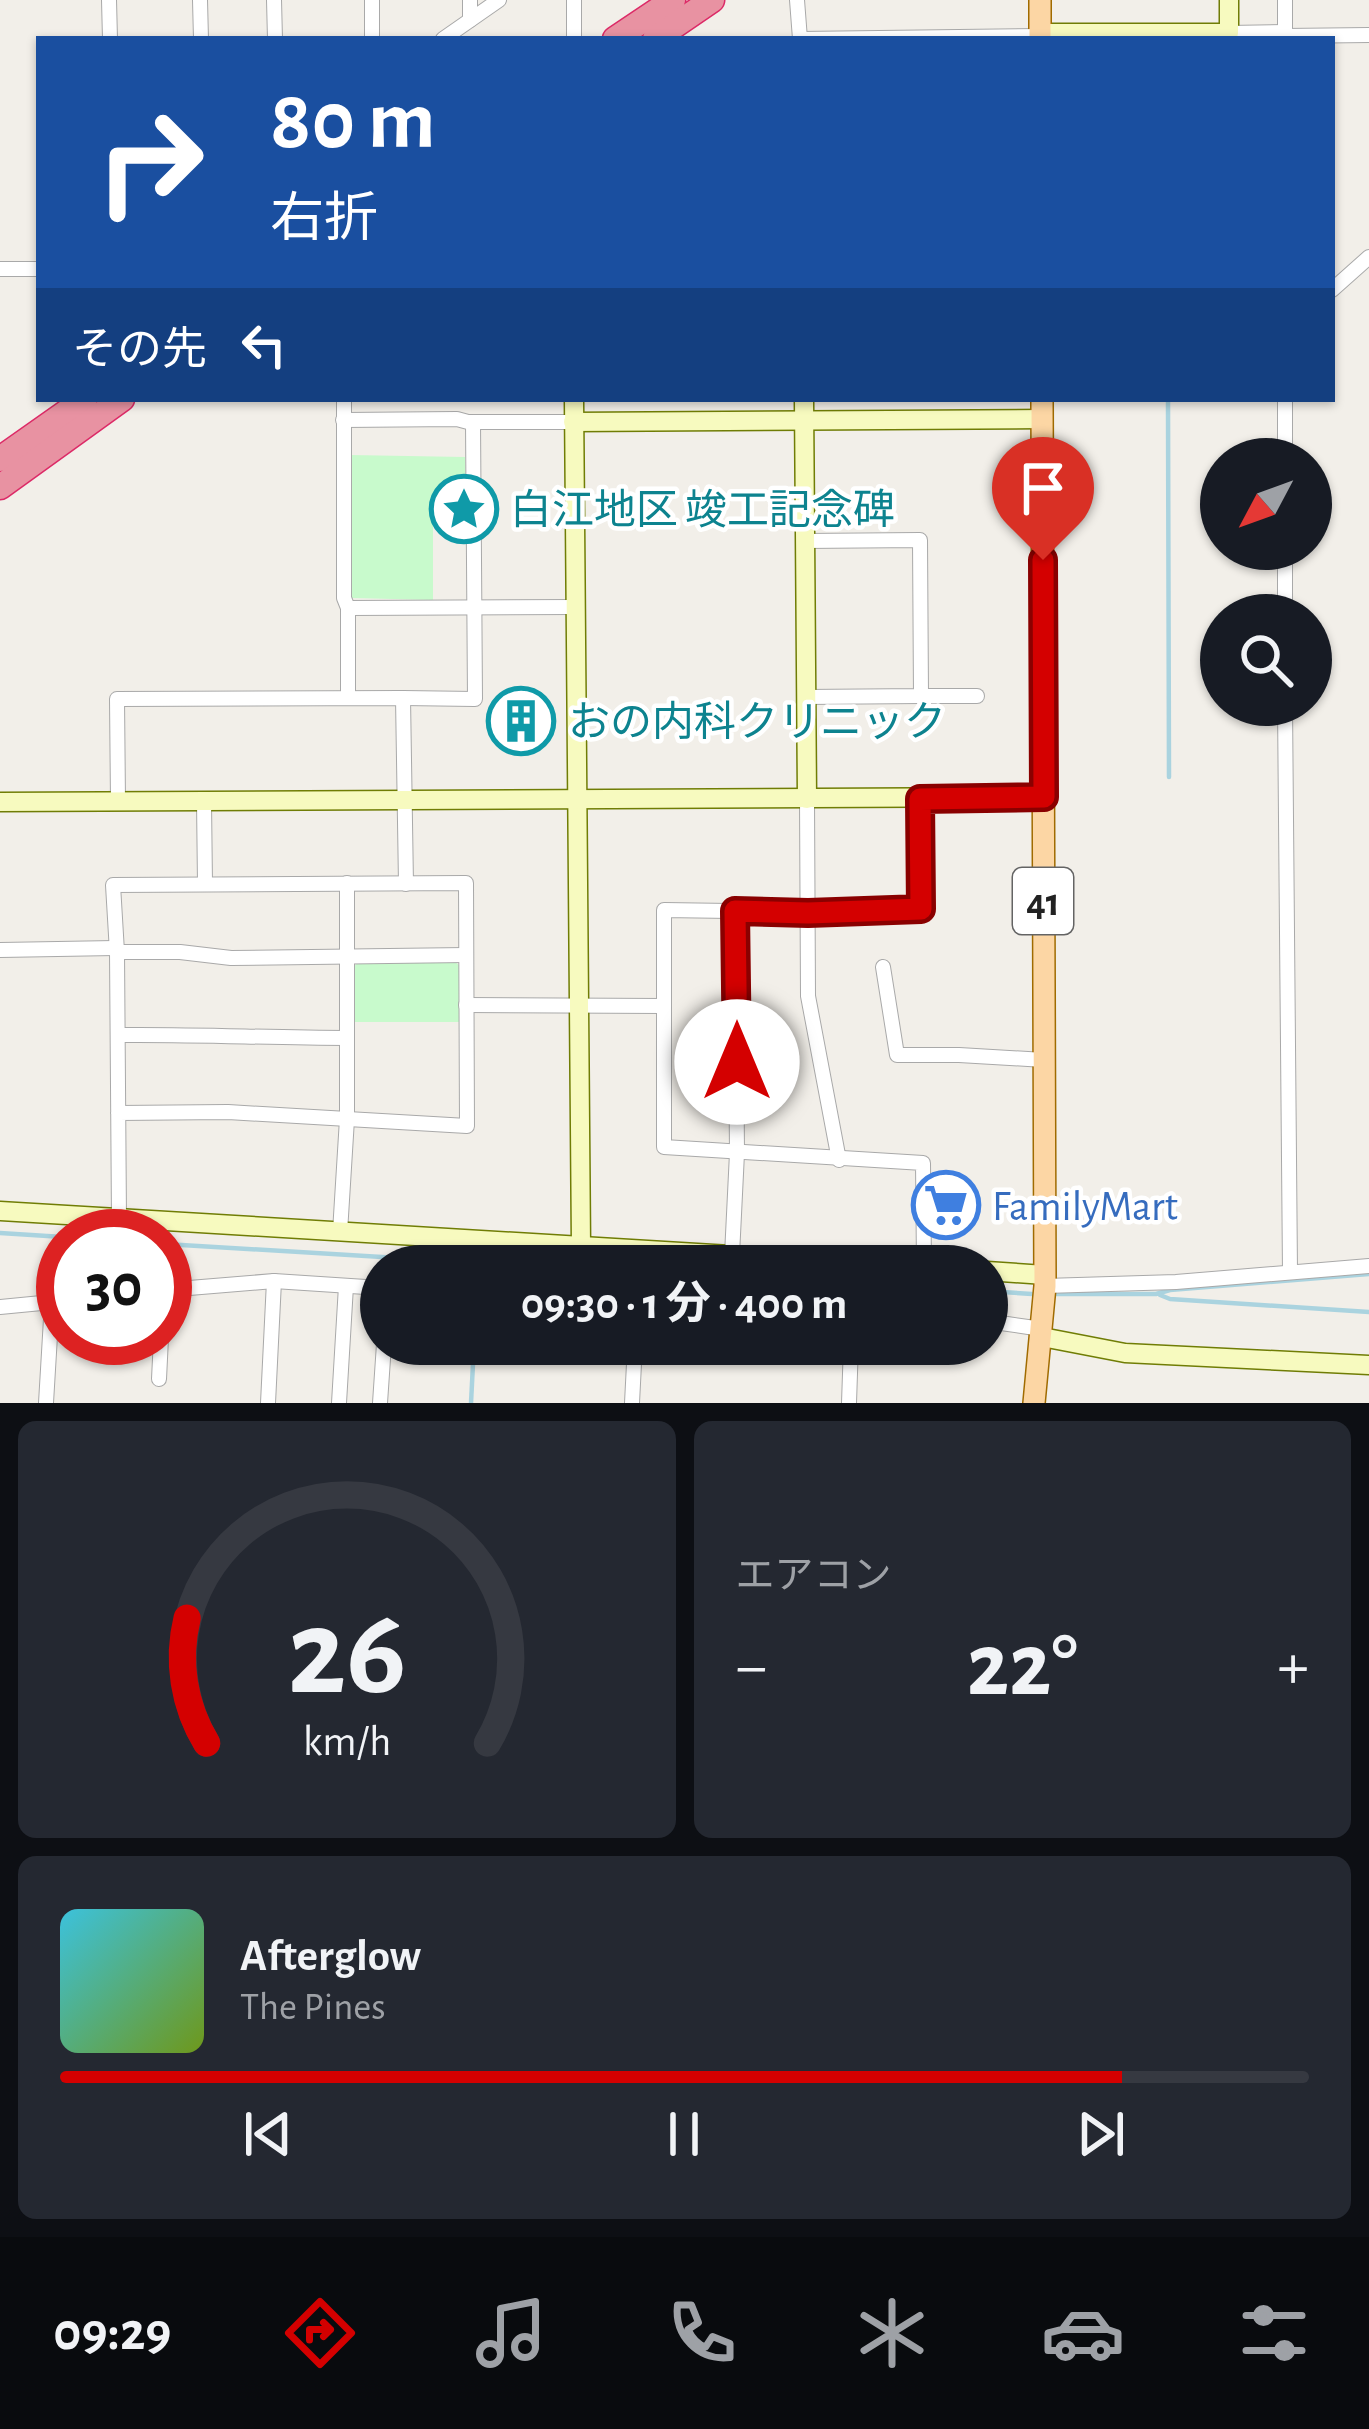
<!DOCTYPE html>
<html lang="ja">
<head>
<meta charset="utf-8">
<style>
  :root { --surface:#171b24; --page:#242831; --text:#f1f3f6; --muted:#9ea1a6; --line:#363941; --accent:#d40000 }
  body { margin:0; font-family:"Alegreya Sans","Noto Sans JP",sans-serif; background:var(--page); color:var(--text); height:100vh; display:flex; flex-direction:column; font-size:45px; white-space:nowrap }
  * { box-sizing:border-box; margin:0 }
  p { font-size:39px; color:var(--muted) }
  .icon { flex:none; width:66px; height:66px; fill:none; stroke:currentColor; stroke-width:2; stroke-linecap:round; stroke-linejoin:round }
  .map { position:relative; height:1403px; overflow:hidden }
  .panel { display:flex; flex-direction:column; gap:18px; padding:18px; background:#0d0f14; flex:1 }
  .panel>* { flex:none }
  .hud { position:absolute; left:36px; top:36px; width:1299px; height:366px; border-radius:0px; box-shadow:0 3px 9px #0004; background:#1a4fa0; color:#fff; overflow:hidden }
  .needle { width:78px; rotate:229deg }
  .controls { position:absolute; left:1200px; top:438px; display:grid; gap:24px }
  .controls a { display:grid; place-items:center; width:132px; height:132px; border-radius:50%; background:var(--surface); box-shadow:0 3px 9px #0004; font-size:60px }
  .speed { position:absolute; left:36px; top:1209px; display:flex; gap:24px; font-size:60px; font-weight:700; text-align:center }
  .speed>* { display:grid; place-content:center; width:156px; height:156px; border-radius:50%; background:var(--surface); box-shadow:0 3px 9px #0004; line-height:1 }
  .speed .limit { border:18px solid #d22; background:#fff; color:#111 }
  .pin { position:absolute; display:grid; place-items:center; width:102px; height:102px; color:#fff; margin:-123px -51px; border-radius:50% 50% 50% 0; rotate:-45deg; box-shadow:0 0 12px #0007 }
  .pin .icon { rotate:45deg }
  .me { position:absolute; width:132px; margin:-66px; rotate:0deg; stroke-linejoin:round; filter:drop-shadow(0 0 9px #0008) }
  .turn { display:flex; align-items:center; gap:42px; height:252px; padding:0 36px; font-size:54px }
  .turn .icon { width:156px; height:156px; stroke-width:2.5 }
  .turn b { display:block; font-size:84px; line-height:102px }
  .then { display:flex; align-items:center; height:114px; padding:0 36px; background:#0003; gap:24px; font-size:45px }
  .big { font-size:90px; font-weight:700; line-height:1.1 }
  .panel .card { flex:1; display:flex; flex-direction:column; justify-content:center; gap:18px; min-width:0; padding:0 42px; border-radius:18px; background:var(--page) }
  .panel .dial { align-items:center; gap:0 }
  .dial svg { height:312px; overflow:visible; fill:none; stroke:var(--line); stroke-width:7; stroke-linecap:round; text-anchor:middle }
  .dial text { fill:var(--text); stroke:none }
  .song { display:flex; align-items:center; gap:36px }
  .cover { width:144px; height:144px; border-radius:18px; background:linear-gradient(135deg,hsl(190 70% 55%),hsl(80 70% 35%)) }
  .played { height:12px; border-radius:6px; background:linear-gradient(90deg,var(--accent) 85%,var(--line) 85%) }
  .keys { display:flex; justify-content:space-around; direction:ltr }
  .heat { display:flex; justify-content:space-between; align-items:center; font-size:66px; direction:ltr }
  .panel .tiles { flex:1; display:grid; gap:18px; grid-template-columns:1fr 1fr }
  .card:last-child { grid-column:span 2 }
  .trip { position:absolute; left:360px; top:1245px; width:648px; height:120px; border-radius:60px; background:var(--surface); box-shadow:0 3px 9px #0004; font-weight:700; line-height:120px; text-align:center }
  .menu { display:flex; height:192px; justify-content:space-around; align-items:center; background:#090b0e; color:var(--muted) }
  .menu .icon { width:84px; height:84px }
  .menu .active { color:var(--accent) }
  .menu b { font-size:54px; color:var(--text) }
  .map>svg:first-child { display:block }
  .park { fill:#c8facc }
  .lines { fill:none; stroke-linecap:round; stroke-linejoin:round }
  .stream { stroke:#aad3df; stroke-width:4.5 }
  .street-casing { stroke:#a9a9a9; stroke-width:16 }
  .secondary-casing { stroke:#707d05; stroke-width:21 }
  .primary-casing { stroke:#a06b00; stroke-width:24 }
  .highway-casing { stroke:#dc2a67; stroke-width:27 }
  .street { stroke:#fff; stroke-width:14 }
  .secondary { stroke:#f7fabf; stroke-width:18 }
  .primary { stroke:#fcd6a4; stroke-width:21 }
  .highway { stroke:#e892a2; stroke-width:24 }
  .route-casing { stroke:#8a0000; stroke-width:30 }
  .route { stroke:#d40000; stroke-width:21 }
  .labels { text-anchor:middle; stroke-width:9; stroke-linejoin:round; paint-order:stroke }
  .shield { fill:#fff; stroke:#646464; stroke-width:3 }
  .shield-label { font-size:39px; font-weight:bold; fill:#222 }
  .culture-label { font-size:42px; fill:#0d838f; stroke:#fff; text-anchor:start }
  .shop-label { font-size:42px; fill:#366cbe; stroke:#fff; text-anchor:start }
</style>
</head>
<body>
<div class="map">
<svg width="1369" height="1403" viewBox="0 0 1369 1403">
  <rect width="100%" height="100%" fill="#f2efe9"/>
  <!-- park -->
  <g class="park">
    <polygon points="350,455 465,457 467,517 433,518 433,600 352,598"/>
    <polygon points="454,961 460,966 460,1022 352,1022 353,967 358,963"/>
  </g>
  <g class="lines">
    <!-- stream -->
    <g class="stream">
      <polyline points="1168,399 1169,777"/>
      <polyline points="0,1233 63,1237"/>
      <polyline points="165,1244 532,1266"/>
      <polyline points="987,1291 1032,1294"/>
      <polyline points="1055,1294 1156,1294 1170,1290 1369,1274"/>
      <polyline points="1160,1295 1170,1299 1369,1312"/>
      <polyline points="471,1403 474,1344"/>
    </g>
    <!-- street casing -->
    <g class="street-casing">
      <g id="street">
        <polyline points="109,0 110,39"/>
        <polyline points="200,0 201,39"/>
        <polyline points="274,0 275,39"/>
        <polyline points="372,0 372,39"/>
        <polyline points="470,0 470,20"/>
        <polyline points="574,0 574,39"/>
        <polyline points="797,0 800,39"/>
        <polyline points="1285,0 1285,37"/>
        <polyline points="1229,33 1285,32"/>
        <polyline points="1285,36 1369,35"/>
        <polyline points="443,39 499,0"/>
        <polyline points="800,39 1040,36"/>
        <polyline points="0,269 39,269"/>
        <polyline points="1332,290 1369,257"/>
        <polyline points="344,399 344,598 348,608 348,698"/>
        <polyline points="343,420 457,419 468,422 573,422"/>
        <polyline points="1285,459 1285,399"/>
        <polyline points="804,541 920,540 921,696 805,697"/>
        <polyline points="348,608 576,607"/>
        <polyline points="1285,615 1285,549"/>
        <polyline points="921,696 977,696"/>
        <polyline points="403,698 475,699 473,422"/>
        <polyline points="1285,705 1290,1272"/>
        <polyline points="807,799 808,996 839,1160"/>
        <polyline points="920,799 921,909 808,912 664,910 664,1147 923,1163 924,1266"/>
        <polyline points="118,801 117,699 403,698 406,884"/>
        <polyline points="204,802 205,884"/>
        <polyline points="0,950 115,948"/>
        <polyline points="117,952 180,952 231,958 466,955"/>
        <polyline points="883,967 897,1055 959,1055 1044,1060"/>
        <polyline points="466,1005 663,1006"/>
        <path d="M 118,1035 C 195,1034 270,1038 347,1038"/>
        <polyline points="118,1113 228,1112 467,1126 466,883 113,885 117,952 119,1219"/>
        <polyline points="340,1232 347,1119 347,883"/>
        <polyline points="732,1255 737,1153 735,911"/>
        <polyline points="1045,1286 1176,1282 1369,1266"/>
        <polyline points="165,1290 274,1281 381,1288"/>
        <polyline points="0,1307 52,1302"/>
        <polyline points="987,1321 1035,1328"/>
        <polyline points="159,1379 161,1338"/>
        <polyline points="46,1403 52,1302 63,1300"/>
        <polyline points="268,1403 274,1281"/>
        <polyline points="339,1403 346,1286"/>
        <polyline points="380,1403 384,1344"/>
        <polyline points="632,1403 635,1344"/>
        <polyline points="849,1403 851,1344"/>
      </g>
    </g>
    <!-- secondary casing -->
    <g class="secondary-casing">
      <g id="secondary">
        <polyline points="1040,33 1229,33 1229,0"/>
        <polyline points="574,399 581,1247"/>
        <polyline points="804,399 807,799"/>
        <polyline points="573,422 1042,419"/>
        <polyline points="0,802 1044,797"/>
        <polyline points="0,1211 915,1266"/>
        <polyline points="987,1271 1045,1275"/>
        <polyline points="1042,1337 1125,1353 1369,1365"/>
      </g>
    </g>
    <!-- primary casing -->
    <g class="primary-casing">
      <g id="primary">
        <polyline points="1040,0 1040,39"/>
        <polyline points="1034,1403 1045,1286 1042,399"/>
      </g>
    </g>
    <!-- highway casing -->
    <g class="highway-casing">
      <g id="highway">
        <polyline points="615,39 673,0"/>
        <polyline points="655,39 712,0"/>
        <polyline points="0,459 85,399"/>
        <polyline points="0,487 122,399"/>
      </g>
    </g>
    <!-- street -->
    <use href="#street" class="street"/>
    <!-- secondary -->
    <use href="#secondary" class="secondary"/>
    <!-- primary -->
    <use href="#primary" class="primary"/>
    <!-- highway -->
    <use href="#highway" class="highway"/>
  </g>
  <g class="lines">
    <!-- route casing -->
    <g class="route-casing">
      <polyline id="route" points="737,1062 735,911 808,913 921,909 920,799 1044,797 1043,560"/>
    </g>
    <!-- route -->
    <use href="#route" class="route"/>
  </g>
  <!-- icons -->
  <defs>
    <g id="sight-ring" transform="scale(3.45)"><circle r="9.5" fill="#fff" stroke="#0f9aa8" stroke-width="1.5"/><path d="M0-6L1.8-2.2L6-1.7L2.9 1.2L3.7 5.4L0 3.3L-3.7 5.4L-2.9 1.2L-6-1.7L-1.8-2.2Z" fill="#0f9aa8"/></g>
    <g id="building-ring" transform="scale(3.45)"><circle r="9.5" fill="#fff" stroke="#0f9aa8" stroke-width="1.5"/><path d="M-4-6H4V6H1V3H-1V6H-4ZM-2.5-4.3h1.7v1.8h-1.7ZM.8-4.3h1.7v1.8H.8ZM-2.5-1h1.7V.8h-1.7ZM.8-1h1.7V.8H.8Z" fill="#0f9aa8"/></g>
    <g id="supermarket-ring" transform="scale(3.45)"><circle r="9.5" fill="#fff" stroke="#3f7fe0" stroke-width="1.5"/><path d="M-6-5.5h2.5l.6 2H6L4.5 2H-2.5L-4.4-4H-6ZM-1.5 3.2a1.3 1.3 0 1 0 .1 0ZM3 3.2a1.3 1.3 0 1 0 .1 0Z" fill="#3f7fe0"/></g>
  </defs>
  <g fill-rule="evenodd">
    <use href="#sight-ring" x="464" y="509"/>
    <use href="#building-ring" x="521" y="721"/>
    <use href="#supermarket-ring" x="946" y="1205"/>
  </g>
  <g class="labels">
    <!-- shield labels -->
    <rect class="shield" x="1013" y="868" width="60" height="66" rx="9"/>
    <g class="shield-label">
      <text x="1043" y="915">41</text>
    </g>
    <!-- culture labels -->
    <g class="culture-label">
      <text x="510" y="524">白江地区 竣工記念碑</text>
      <text x="568" y="736">おの内科クリニック</text>
    </g>
    <!-- shop labels -->
    <g class="shop-label">
      <text x="992" y="1220">FamilyMart</text>
    </g>
  </g>
</svg>
<div class="controls">
<a><svg class="needle" viewBox="-14 -14 28 28"><path d="M0-13l5 13h-10z" fill="#e53935"/><path d="M0 13l5-13h-10z" fill="#9ea1a6"/></svg></a>
<a><svg class="icon" aria-label="search" viewBox="0 0 24 24"><circle cx="10" cy="10" r="6"/><path d="M15 15l6 6"/></svg></a>
</div>
<div class="speed"><div class="limit">30</div></div>
<div class="pin" style="left:1043px;top:560px;background:#d93025"><svg class="icon" aria-label="arrive" viewBox="0 0 24 24"><path d="M6 21V4h12l-3 4 3 4H6"/></svg></div>
<svg class="me" style="left:737px;top:1062px" viewBox="-20 -20 40 40"><circle r="19" fill="#fff"/><path d="M0-13L10 11 0 6-10 11z" fill="#d40000"/></svg>
<div class="trip">09:30 · 1 分 · 400 m</div>
<div class="hud">
<div class="turn"><svg class="icon" aria-label="right" viewBox="0 0 24 24"><path d="M7 20v-9h11M14 6l5 5-5 5"/></svg><div><b>80 m</b>右折</div></div>
<div class="then">その先<svg class="icon" aria-label="left" viewBox="0 0 24 24"><path d="M17 20v-9H6M10 6l-5 5 5 5"/></svg></div>
</div>
</div>
<section class="panel">
<div class="tiles">
<div class="card dial"><svg viewBox="0 0 100 80">
<path d="M14 69A42 42 0 1 1 86 69"/>
<path d="M14 69A42 42 0 0 1 9 37" stroke="#d40000"/>
<text x="50" y="56" font-size="32" font-weight="700">26</text>
<text x="50" y="72" font-size="11">km/h</text>
</svg></div>
<div class="card"><p>エアコン</p>
<div class="heat"><a>−</a><b class="big">22°</b><a>+</a></div>
</div>
<div class="card">
<div class="song"><i class="cover"></i><div><b>Afterglow</b><p>The Pines</p></div></div>
<div class="played"></div>
<div class="keys"><svg class="icon" aria-label="previous" viewBox="0 0 24 24"><path d="M18 5L8 12l10 7zM5 5v14"/></svg><svg class="icon" aria-label="pause" viewBox="0 0 24 24"><path d="M8 5v14M16 5v14"/></svg><svg class="icon" aria-label="next" viewBox="0 0 24 24"><path d="M6 5l10 7-10 7zM19 5v14"/></svg></div>
</div>
</div>
</section>
<nav class="menu">
<b>09:29</b>
<svg class="icon active" aria-label="directions" viewBox="0 0 24 24"><path d="M12 3l9 9-9 9-9-9zM9 14v-3h6M13 9l2 2-2 2"/></svg>
<svg class="icon" aria-label="music" viewBox="0 0 24 24"><path d="M9 18V5l10-2v13"/><circle cx="6" cy="18" r="3"/><circle cx="16" cy="16" r="3"/></svg>
<svg class="icon" aria-label="phone" viewBox="0 0 24 24"><path d="M5 4h4l2 5-3 2q2 4 5 5l2-3 5 2v4C11 20 4 13 5 4z"/></svg>
<svg class="icon" aria-label="climate" viewBox="0 0 24 24"><path d="M12 3v18M4 7l16 10M4 17L20 7"/></svg>
<svg class="icon" aria-label="car" viewBox="0 0 24 24"><path d="M5 17H2v-5l4-1 3-4h7l3 4 3 1v5h-3M9 17h6M6 11h13"/><circle cx="7" cy="17" r="2"/><circle cx="17" cy="17" r="2"/></svg>
<svg class="icon" aria-label="filters" viewBox="0 0 24 24"><path d="M4 7h16M4 17h16"/><circle cx="9" cy="7" r="2"/><circle cx="15" cy="17" r="2"/></svg>
</nav>
</body>
</html>
